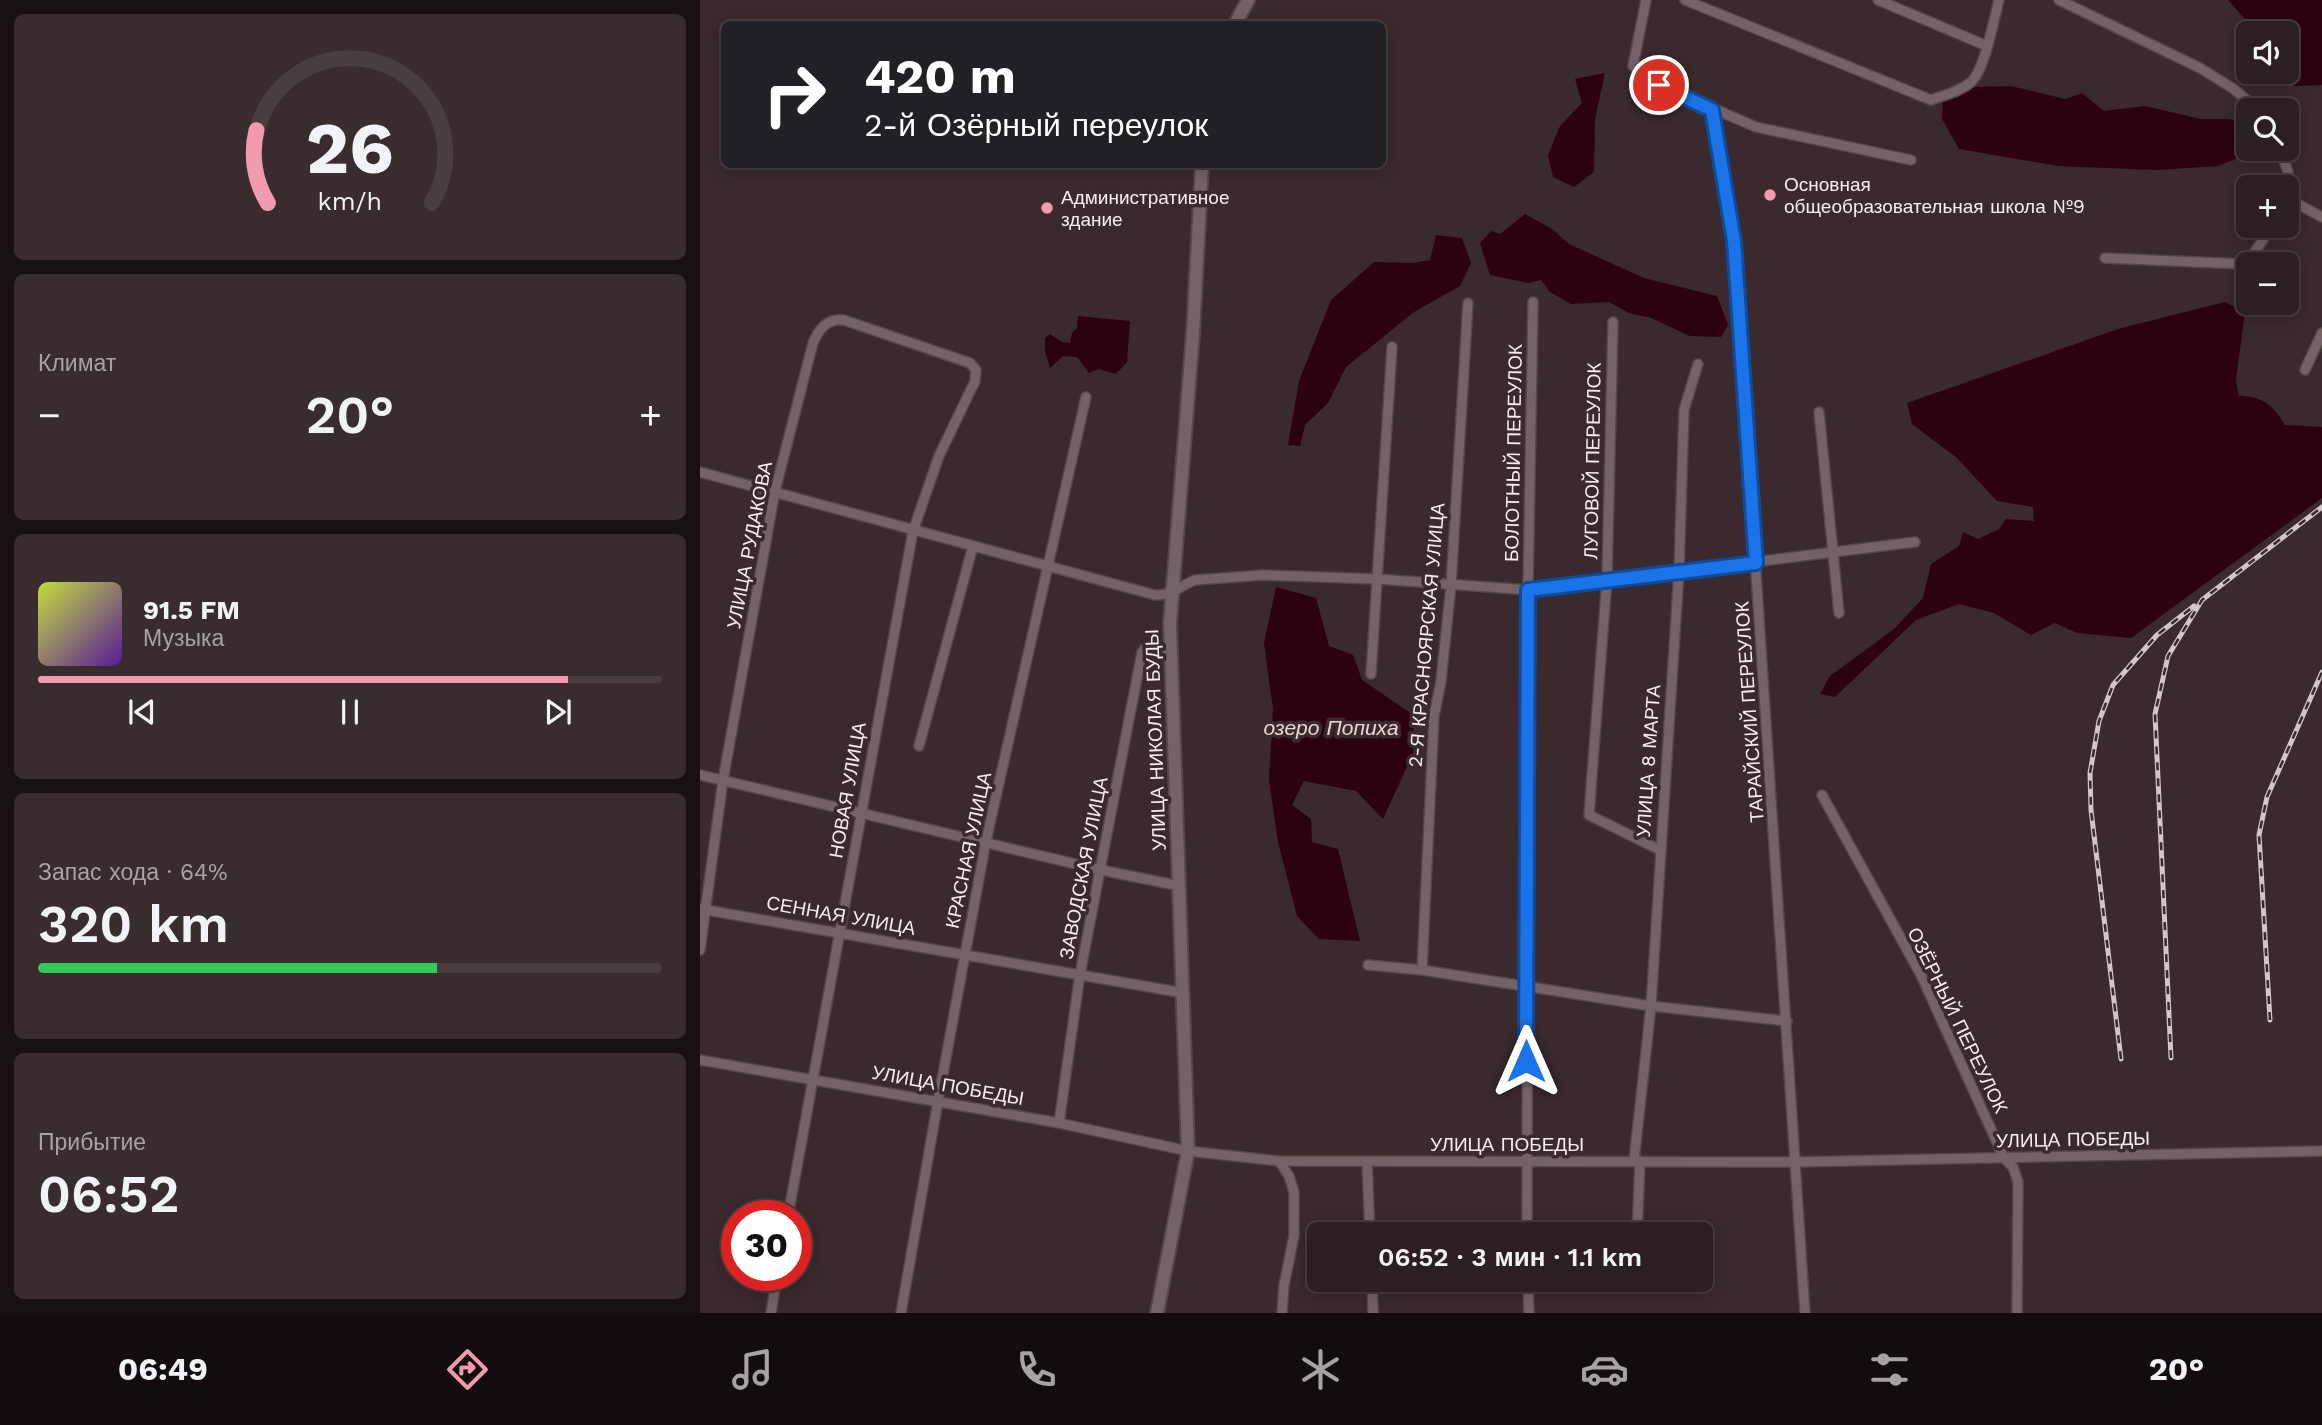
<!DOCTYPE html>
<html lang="ru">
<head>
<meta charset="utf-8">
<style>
  :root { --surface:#2c1f22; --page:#382c2f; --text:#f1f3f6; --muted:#a6a2a5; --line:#483d40; --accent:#f29aae }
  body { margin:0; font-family:"Work Sans",sans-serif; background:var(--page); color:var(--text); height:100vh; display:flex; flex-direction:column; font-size:26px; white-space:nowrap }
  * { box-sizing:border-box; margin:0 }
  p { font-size:23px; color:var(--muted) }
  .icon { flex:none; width:38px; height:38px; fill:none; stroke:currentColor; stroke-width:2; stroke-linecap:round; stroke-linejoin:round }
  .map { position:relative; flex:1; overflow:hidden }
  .drawer { display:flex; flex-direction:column; gap:14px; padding:14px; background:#181113; width:700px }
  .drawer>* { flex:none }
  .banner { position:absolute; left:21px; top:21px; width:665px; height:147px; border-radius:10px; box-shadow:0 4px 18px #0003,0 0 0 2px var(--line); background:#202124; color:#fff; overflow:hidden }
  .buttons { position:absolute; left:1536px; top:21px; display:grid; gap:14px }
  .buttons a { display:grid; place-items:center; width:63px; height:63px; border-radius:10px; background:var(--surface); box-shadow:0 4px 18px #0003,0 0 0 2px var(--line); font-size:35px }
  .speed { position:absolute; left:21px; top:1200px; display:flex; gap:14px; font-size:35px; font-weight:700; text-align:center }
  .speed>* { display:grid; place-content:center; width:91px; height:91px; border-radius:50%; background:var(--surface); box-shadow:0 4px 18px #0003,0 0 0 2px var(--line); line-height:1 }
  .speed .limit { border:10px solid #d22; background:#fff; color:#111 }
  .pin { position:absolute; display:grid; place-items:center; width:60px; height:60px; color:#fff; margin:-30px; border:4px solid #fff; border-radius:50%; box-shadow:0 2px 7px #0007 }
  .me { position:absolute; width:77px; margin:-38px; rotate:0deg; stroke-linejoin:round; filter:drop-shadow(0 0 5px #0008) }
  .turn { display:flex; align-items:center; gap:24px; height:147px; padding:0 28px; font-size:32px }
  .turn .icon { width:91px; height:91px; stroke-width:2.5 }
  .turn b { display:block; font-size:49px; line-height:60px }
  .big { font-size:52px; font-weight:600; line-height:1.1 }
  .drawer .widget { flex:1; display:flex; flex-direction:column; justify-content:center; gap:10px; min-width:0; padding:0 24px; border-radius:10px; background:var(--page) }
  .drawer .dial { align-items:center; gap:0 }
  .dial svg { height:182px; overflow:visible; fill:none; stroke:var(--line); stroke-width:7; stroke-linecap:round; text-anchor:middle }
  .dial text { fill:var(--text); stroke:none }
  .song { display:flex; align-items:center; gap:21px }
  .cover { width:84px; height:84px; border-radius:10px; background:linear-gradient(135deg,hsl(70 70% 55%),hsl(270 70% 35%)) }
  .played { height:7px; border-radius:4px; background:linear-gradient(90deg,var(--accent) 85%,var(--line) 85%) }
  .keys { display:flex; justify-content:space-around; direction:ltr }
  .heat { display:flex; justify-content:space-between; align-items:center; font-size:38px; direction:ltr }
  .charge { height:10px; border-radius:5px; background:linear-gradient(90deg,#34c759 64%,var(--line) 0) }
  .trip { position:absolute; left:607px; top:1222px; width:406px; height:70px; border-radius:10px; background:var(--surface); box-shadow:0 4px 18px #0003,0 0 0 2px var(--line); font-weight:600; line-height:70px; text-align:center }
  .dock { display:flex; height:112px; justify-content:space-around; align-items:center; background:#120c0e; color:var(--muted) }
  .dock .icon { width:49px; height:49px }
  .dock .selected { color:var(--accent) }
  .dock b { font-size:32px; color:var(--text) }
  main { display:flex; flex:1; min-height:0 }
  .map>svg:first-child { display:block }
  .water { fill:#2c0210 }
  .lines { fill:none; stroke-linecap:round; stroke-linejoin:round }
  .street-casing { stroke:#544749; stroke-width:12 }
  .secondary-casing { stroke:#544749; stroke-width:16 }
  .street { stroke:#756266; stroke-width:9 }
  .secondary { stroke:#756266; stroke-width:12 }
  .rail-casing { stroke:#d3c6c9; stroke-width:5 }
  .rail { stroke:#3a292d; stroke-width:2.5; stroke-dasharray:8; stroke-linecap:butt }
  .route-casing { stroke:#114b97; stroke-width:18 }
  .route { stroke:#1a73e8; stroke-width:12 }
  .poi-dot { fill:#f29aae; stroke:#3a292d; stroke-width:2.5 }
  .labels { text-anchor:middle; stroke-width:7; stroke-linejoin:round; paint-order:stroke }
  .poi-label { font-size:19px; fill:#f9edef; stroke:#3a292d; text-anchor:start }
  .street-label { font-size:19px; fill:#f9edef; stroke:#3a292d }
  .water-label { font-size:21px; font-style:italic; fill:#eed4d9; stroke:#3a292d }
</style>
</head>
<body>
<main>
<section class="drawer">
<div class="widget dial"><svg viewBox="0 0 100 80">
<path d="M14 69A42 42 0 1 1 86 69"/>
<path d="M14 69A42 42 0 0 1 9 37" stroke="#f29aae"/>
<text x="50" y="56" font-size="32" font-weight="700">26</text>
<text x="50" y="72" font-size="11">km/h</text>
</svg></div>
<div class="widget"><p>Климат</p>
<div class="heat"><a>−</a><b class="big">20°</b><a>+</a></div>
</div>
<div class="widget">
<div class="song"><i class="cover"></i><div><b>91.5 FM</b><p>Музыка</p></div></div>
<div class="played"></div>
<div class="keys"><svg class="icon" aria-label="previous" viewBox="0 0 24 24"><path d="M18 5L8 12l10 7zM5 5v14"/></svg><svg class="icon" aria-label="pause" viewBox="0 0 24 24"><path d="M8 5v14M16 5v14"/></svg><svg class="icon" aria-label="next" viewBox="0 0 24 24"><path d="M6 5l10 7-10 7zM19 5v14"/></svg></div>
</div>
<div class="widget"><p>Запас хода · 64%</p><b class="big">320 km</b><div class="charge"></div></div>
<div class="widget"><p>Прибытие</p><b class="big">06:52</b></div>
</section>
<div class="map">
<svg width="1622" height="1313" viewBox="0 0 1622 1313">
  <rect width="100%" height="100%" fill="#3a292d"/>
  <!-- water -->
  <g class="water">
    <polygon points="1528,0 1622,0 1622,85 1595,86 1580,72 1587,72 1587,33 1549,33 1549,40 1544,18"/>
    <polygon points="905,73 895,119 894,172 874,187 853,177 848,155 860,126 882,103 875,79"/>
    <polygon points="1311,86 1365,99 1382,93 1404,111 1445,106 1501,119 1530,119 1549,127 1549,149 1558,150 1518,166 1457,170 1358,166 1259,149 1242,119 1243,99 1272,87"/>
    <polygon points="825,214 852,229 869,244 944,278 1017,296 1028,325 1021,337 990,336 951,318 929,313 909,302 871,304 850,292 841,280 828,283 790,275 780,243 791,231 800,234"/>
    <polygon points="736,235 762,238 771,263 760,286 714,312 646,367 628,403 605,425 600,446 588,445 599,381 631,300 674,262 712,263 730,260"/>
    <path d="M 1525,302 L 1545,312 L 1536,380 L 1539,396 C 1562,396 1573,405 1585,425 L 1622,427 L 1622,498 L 1431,638 L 1377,633 L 1355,623 L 1331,635 L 1294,613 L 1259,604 L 1216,620 L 1135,697 L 1120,694 L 1130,676 L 1194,629 L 1223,598 L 1231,564 L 1259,546 L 1263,532 L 1278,539 L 1299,529 L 1306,519 L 1334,521 L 1333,507 L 1297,501 L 1257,458 L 1212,424 L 1207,403 L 1418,329 Z"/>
    <polygon points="378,316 430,321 427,362 416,374 399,369 389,373 377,357 363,356 350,368 345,351 345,338 350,334 362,342 370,343 372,333 377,328"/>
    <polygon points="576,587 616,598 629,646 653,655 662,680 712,714 715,749 683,819 656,791 604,781 592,805 611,819 612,842 638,849 660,941 619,939 597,916 578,842 569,780 573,709 564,643"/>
  </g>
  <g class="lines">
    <!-- street casing -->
    <g class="street-casing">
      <g id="street">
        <polyline points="946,0 933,66 959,85 1056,127 1211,160"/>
        <path d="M 985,0 L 1231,100 C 1244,95 1262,91 1272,81 C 1285,68 1294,19 1299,0"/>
        <polyline points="1178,0 1287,46"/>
        <polyline points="1359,0 1500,68 1534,89 1558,110"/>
        <polyline points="1012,110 1034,241 1105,1313"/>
        <polyline points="1580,149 1588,172 1590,197 1594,202 1622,217"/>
        <polyline points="1405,258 1543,264 1552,256 1572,226"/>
        <polyline points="913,322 907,579 889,815 960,850"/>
        <polyline points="1605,370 1622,333"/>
        <polyline points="1119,412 1139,613"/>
        <path d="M 0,472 L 455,595 C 471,596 480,586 495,580 L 563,575 L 677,579 L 828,590 L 1215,542"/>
        <polyline points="671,674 692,347"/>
        <polyline points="219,746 273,546"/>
        <polyline points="0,775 401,870 480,886"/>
        <polyline points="1122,795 1221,975 1304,1158 1313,1167 1318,1182 1317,1313"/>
        <polyline points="0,909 484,993"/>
        <path d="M 0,950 L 23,780 L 75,491 L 113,343 C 119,329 127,318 144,320 L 270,363 L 276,370 L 275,381 L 239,456 L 213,531 L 88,1216"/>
        <polyline points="668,965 722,970 951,1006 1087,1021"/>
        <polyline points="722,970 734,716 741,681 751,585 768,303"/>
        <polyline points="0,1060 359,1123 488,1151 579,1161 1097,1162 1622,1151"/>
        <polyline points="359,1123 380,974 442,652 446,647 471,649"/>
        <polyline points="579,1161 589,1176 594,1192 594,1236 584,1285 582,1313"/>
        <polyline points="934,1161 951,1006 979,571 984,410 998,364"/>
        <polyline points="667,1162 670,1234"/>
        <polyline points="827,1234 828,590 833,302"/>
        <polyline points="937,1234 940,1161"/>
        <polyline points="672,1279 673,1313"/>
        <polyline points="828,1279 829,1313"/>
        <polyline points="71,1313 77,1276"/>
        <polyline points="201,1313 238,1101 286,841 386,397"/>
      </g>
    </g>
    <!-- secondary casing -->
    <g class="secondary-casing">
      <g id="secondary">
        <polyline points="535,24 548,0"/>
        <polyline points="457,1313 488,1151 470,624 493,333 502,164"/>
      </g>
    </g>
    <!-- street -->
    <use href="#street" class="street"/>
    <!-- secondary -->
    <use href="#secondary" class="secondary"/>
    <!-- rail casing -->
    <g class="rail-casing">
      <g id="rail">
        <polyline points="1570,1020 1559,835 1567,797 1622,672"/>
        <polyline points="1471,1058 1455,714 1468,656 1502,600 1622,507"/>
        <polyline points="1421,1059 1391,810 1390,773 1399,721 1413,685 1457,635 1494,606"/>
      </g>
    </g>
    <!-- rail -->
    <use href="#rail" class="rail"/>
  </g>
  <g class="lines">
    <!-- route casing -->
    <g class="route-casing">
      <polyline id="route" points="826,1061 828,590 1056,563 1034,241 1012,110 959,85"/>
    </g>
    <!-- route -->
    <use href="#route" class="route"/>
  </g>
  <!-- markers -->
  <g class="poi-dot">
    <circle cx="1070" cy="195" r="7"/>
    <circle cx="347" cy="208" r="7"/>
  </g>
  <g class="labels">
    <!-- poi labels -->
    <g class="poi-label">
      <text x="1084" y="191">Основная<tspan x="1084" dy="22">общеобразовательная школа №9</tspan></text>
      <text x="361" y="204">Административное<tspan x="361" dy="22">здание</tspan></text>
    </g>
    <!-- street labels -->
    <g class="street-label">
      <text transform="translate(813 453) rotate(-89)" y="7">БОЛОТНЫЙ ПЕРЕУЛОК</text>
      <text transform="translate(892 461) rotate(-89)" y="7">ЛУГОВОЙ ПЕРЕУЛОК</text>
      <text transform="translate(49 545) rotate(-79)" y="7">УЛИЦА РУДАКОВА</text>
      <text transform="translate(726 635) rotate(-85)" y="7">2-Я КРАСНОЯРСКАЯ УЛИЦА</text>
      <text transform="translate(1049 712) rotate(-94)" y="7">ТАРАЙСКИЙ ПЕРЕУЛОК</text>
      <text transform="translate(455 740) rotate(-92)" y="7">УЛИЦА НИКОЛАЯ БУДЫ</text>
      <text transform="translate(948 761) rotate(-86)" y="7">УЛИЦА 8 МАРТА</text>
      <text transform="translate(147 790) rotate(-80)" y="7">НОВАЯ УЛИЦА</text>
      <text transform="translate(268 850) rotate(-78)" y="7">КРАСНАЯ УЛИЦА</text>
      <text transform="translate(383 868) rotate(-79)" y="7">ЗАВОДСКАЯ УЛИЦА</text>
      <text transform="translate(141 915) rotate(10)" y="7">СЕННАЯ УЛИЦА</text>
      <text transform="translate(1258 1020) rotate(64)" y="7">ОЗЁРНЫЙ ПЕРЕУЛОК</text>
      <text transform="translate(248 1085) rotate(10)" y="7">УЛИЦА ПОБЕДЫ</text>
      <text transform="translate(1373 1139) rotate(-1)" y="7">УЛИЦА ПОБЕДЫ</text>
      <text x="807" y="1151">УЛИЦА ПОБЕДЫ</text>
    </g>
    <!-- water labels -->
    <g class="water-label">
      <text x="631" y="735">озеро Попиха</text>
    </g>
  </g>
</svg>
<div class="buttons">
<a><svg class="icon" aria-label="sound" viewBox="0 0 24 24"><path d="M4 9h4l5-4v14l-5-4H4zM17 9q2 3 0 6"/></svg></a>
<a><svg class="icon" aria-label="search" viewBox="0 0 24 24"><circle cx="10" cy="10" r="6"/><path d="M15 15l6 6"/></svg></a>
<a>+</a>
<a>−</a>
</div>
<div class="speed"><div class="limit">30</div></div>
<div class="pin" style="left:959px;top:85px;background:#d93025"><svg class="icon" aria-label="arrive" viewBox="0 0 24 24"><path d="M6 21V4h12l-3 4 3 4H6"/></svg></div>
<svg class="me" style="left:826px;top:1061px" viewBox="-20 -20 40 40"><path d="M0-17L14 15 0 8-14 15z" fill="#1a73e8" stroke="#fff" stroke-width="4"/></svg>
<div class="trip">06:52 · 3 мин · 1.1 km</div>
<div class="banner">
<div class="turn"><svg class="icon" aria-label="right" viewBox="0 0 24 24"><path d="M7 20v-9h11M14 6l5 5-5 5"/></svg><div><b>420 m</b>2-й Озёрный переулок</div></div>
</div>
</div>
</main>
<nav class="dock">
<b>06:49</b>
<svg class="icon selected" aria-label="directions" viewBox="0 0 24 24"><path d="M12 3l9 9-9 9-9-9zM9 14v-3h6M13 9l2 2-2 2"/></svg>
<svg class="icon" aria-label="music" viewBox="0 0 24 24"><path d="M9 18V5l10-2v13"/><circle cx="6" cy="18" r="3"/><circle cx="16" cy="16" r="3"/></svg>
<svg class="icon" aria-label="phone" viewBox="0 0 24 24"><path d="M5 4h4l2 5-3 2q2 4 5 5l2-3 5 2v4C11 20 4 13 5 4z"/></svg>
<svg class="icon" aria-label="climate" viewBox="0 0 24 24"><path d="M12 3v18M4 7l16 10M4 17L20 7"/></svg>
<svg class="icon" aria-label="car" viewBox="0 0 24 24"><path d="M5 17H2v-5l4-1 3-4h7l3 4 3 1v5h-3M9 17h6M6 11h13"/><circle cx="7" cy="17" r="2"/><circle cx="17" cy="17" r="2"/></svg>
<svg class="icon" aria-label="filters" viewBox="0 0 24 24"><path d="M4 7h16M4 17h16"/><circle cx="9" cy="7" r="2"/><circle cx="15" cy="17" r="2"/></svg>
<b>20°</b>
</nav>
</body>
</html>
